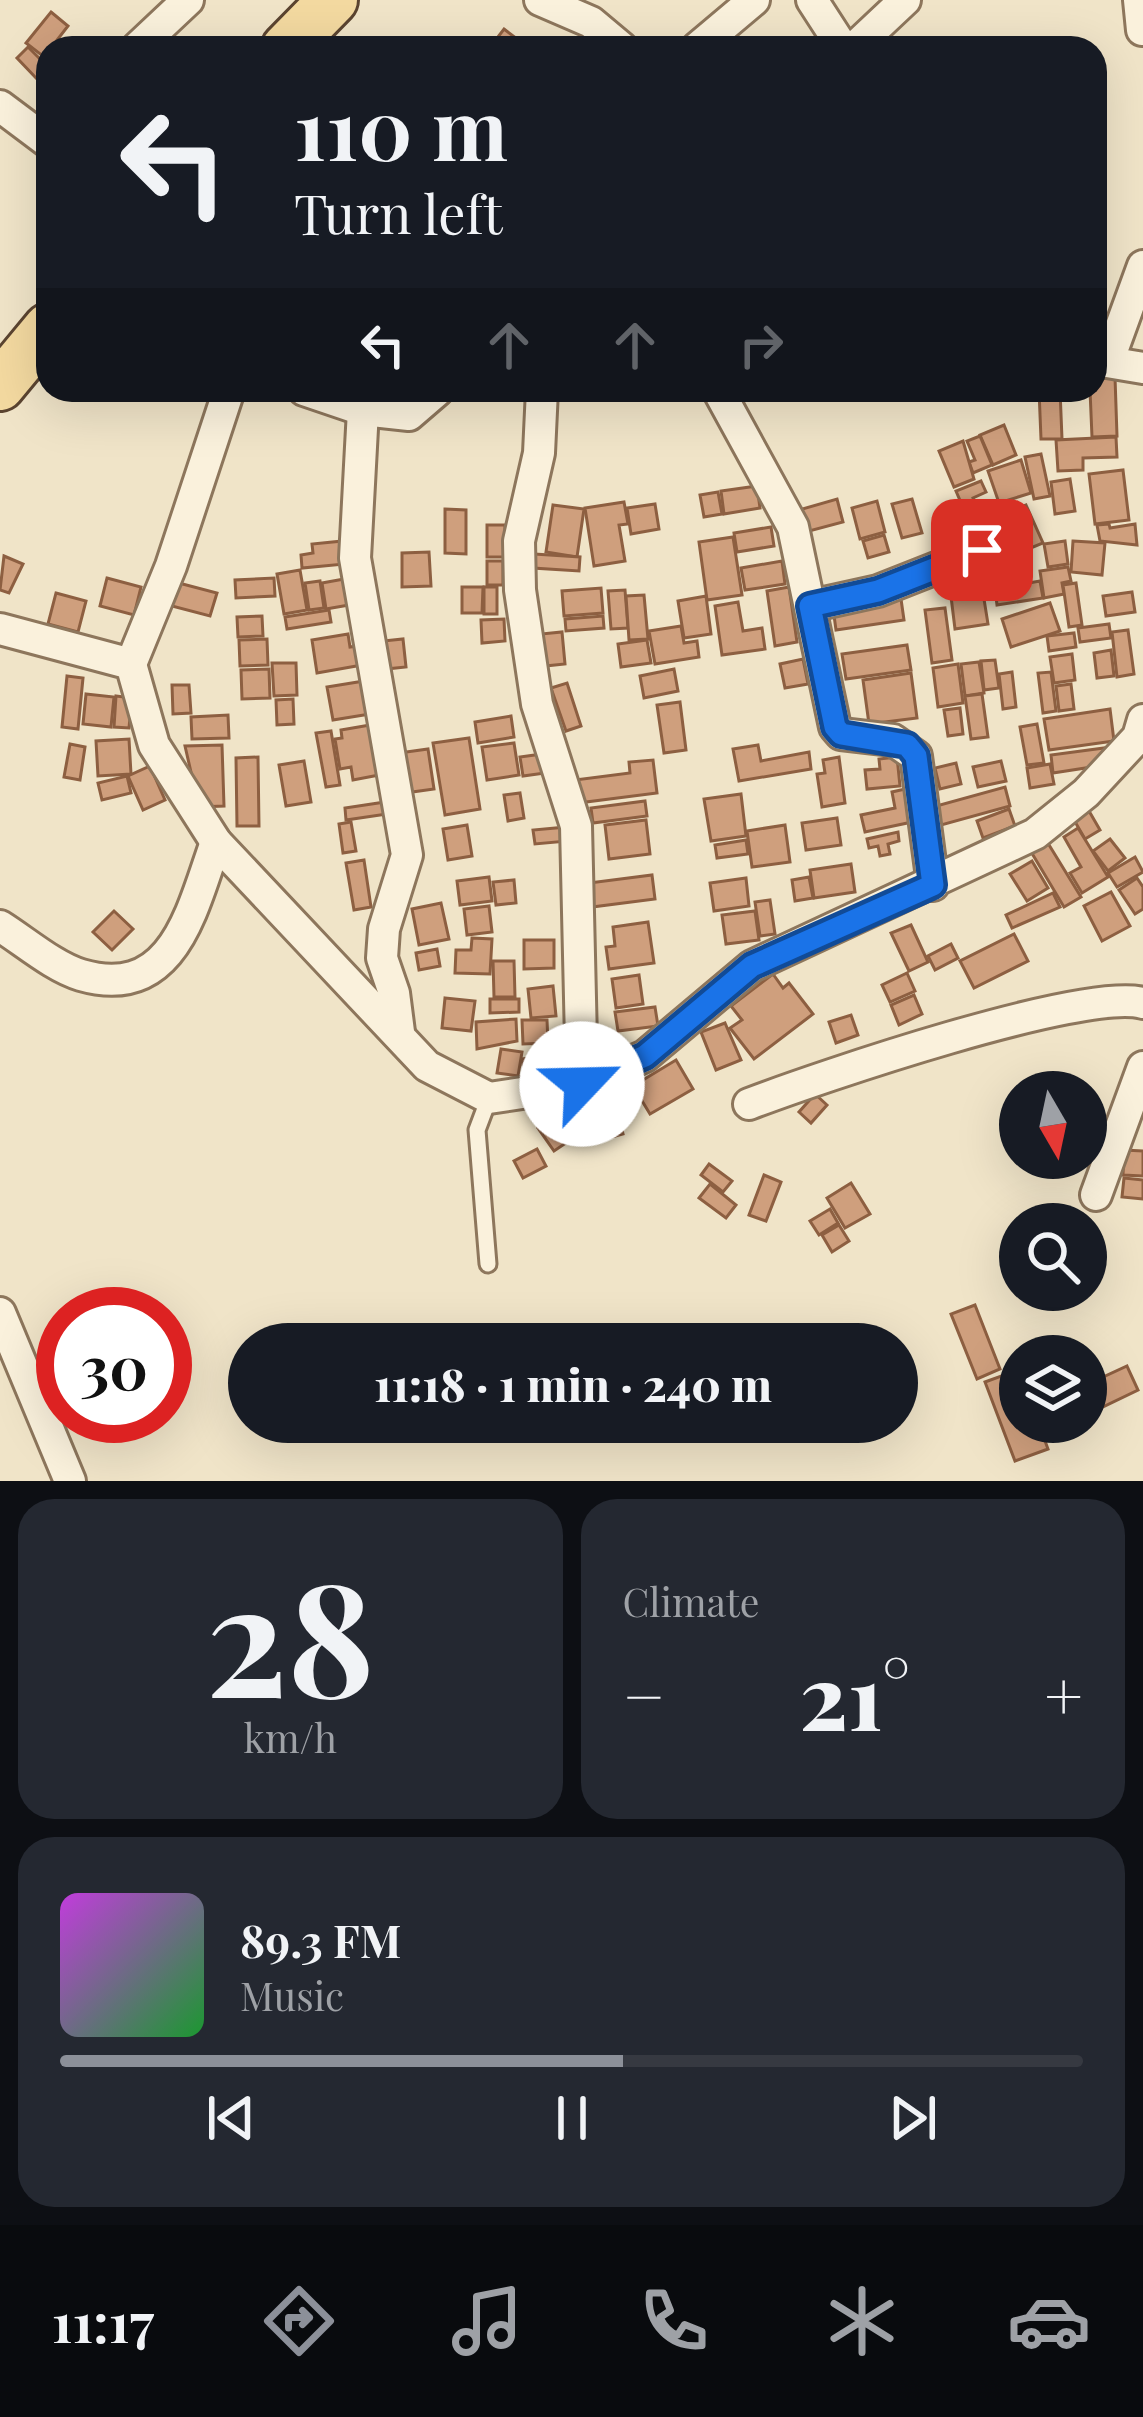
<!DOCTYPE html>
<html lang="en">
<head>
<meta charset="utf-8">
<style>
  :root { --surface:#171b24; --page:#242831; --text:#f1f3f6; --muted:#9ea1a6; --line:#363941; --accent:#8c9099 }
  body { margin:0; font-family:"Playfair Display",serif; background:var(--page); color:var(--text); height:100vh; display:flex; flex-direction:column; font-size:45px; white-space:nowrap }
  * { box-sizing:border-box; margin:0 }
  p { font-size:39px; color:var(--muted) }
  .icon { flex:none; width:66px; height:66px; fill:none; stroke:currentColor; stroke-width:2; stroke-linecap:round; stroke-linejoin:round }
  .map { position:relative; height:1481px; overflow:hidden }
  .panel { display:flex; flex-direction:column; gap:18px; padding:18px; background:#0d0f14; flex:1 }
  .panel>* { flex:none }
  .top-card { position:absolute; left:36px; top:36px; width:1071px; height:366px; border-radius:36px; box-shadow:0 12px 48px #0002; background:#171b24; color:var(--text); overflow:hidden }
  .needle { width:78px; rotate:171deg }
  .fabs { position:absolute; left:999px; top:1071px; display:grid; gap:24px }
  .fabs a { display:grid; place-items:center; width:108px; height:108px; border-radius:50%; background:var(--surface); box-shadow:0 12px 48px #0002; font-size:60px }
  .speed { position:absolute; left:36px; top:1287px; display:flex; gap:24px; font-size:60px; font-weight:700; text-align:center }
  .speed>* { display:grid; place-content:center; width:156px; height:156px; border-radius:50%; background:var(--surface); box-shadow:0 12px 48px #0002; line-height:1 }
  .speed .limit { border:18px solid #d22; background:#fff; color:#111 }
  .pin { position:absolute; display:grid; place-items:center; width:102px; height:102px; color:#fff; margin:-51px; border-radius:24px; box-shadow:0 6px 18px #0006 }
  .me { position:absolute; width:132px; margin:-66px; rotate:66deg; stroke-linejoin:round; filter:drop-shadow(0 0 9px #0008) }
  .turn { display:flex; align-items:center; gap:42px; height:252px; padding:0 60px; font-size:54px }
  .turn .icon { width:156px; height:156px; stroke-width:2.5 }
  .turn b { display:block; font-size:84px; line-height:102px }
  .lanes { display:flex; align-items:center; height:114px; padding:0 60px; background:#0003; justify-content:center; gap:60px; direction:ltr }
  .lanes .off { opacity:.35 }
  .big { font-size:90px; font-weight:800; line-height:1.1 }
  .panel .widget { flex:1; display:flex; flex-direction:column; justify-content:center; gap:18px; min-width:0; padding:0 42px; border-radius:36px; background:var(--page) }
  .panel .dial { align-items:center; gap:0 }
  .dial b { font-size:156px; line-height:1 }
  .song { display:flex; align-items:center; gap:36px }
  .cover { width:144px; height:144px; border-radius:18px; background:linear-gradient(135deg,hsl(290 70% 55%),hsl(130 70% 35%)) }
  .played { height:12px; border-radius:6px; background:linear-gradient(90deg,var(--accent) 55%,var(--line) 55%) }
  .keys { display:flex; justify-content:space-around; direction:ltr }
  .heat { display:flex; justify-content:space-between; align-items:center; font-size:66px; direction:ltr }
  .panel .tiles { flex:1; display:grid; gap:18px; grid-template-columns:1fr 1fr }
  .widget:last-child { grid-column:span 2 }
  .trip { position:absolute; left:228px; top:1323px; width:690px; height:120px; border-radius:60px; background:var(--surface); box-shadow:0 12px 48px #0002; font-weight:800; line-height:120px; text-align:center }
  .menu { display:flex; height:192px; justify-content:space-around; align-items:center; background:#090b0e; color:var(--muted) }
  .menu .icon { width:84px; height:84px }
  .menu .current { color:var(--accent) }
  .menu b { font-size:54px; color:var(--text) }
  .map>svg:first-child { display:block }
  .building { fill:#cf9f7d; stroke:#8d5f41; stroke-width:3 }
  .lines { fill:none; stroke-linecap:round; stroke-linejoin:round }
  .lane-casing { stroke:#8d765c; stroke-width:21 }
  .street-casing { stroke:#8d765c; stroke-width:36 }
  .primary-casing { stroke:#5b4430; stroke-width:54 }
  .lane { stroke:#faf1dc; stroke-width:15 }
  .street { stroke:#faf1dc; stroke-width:30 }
  .primary { stroke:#f3d9a0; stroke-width:48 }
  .route-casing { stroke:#114b97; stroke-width:30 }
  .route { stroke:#1a73e8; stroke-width:21 }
</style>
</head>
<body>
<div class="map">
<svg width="1143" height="1481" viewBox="0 0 1143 1481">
  <rect width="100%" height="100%" fill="#f0e4c8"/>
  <!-- building -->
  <g class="building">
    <polygon points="51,12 68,26 44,57 26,43"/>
    <polygon points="504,29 529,48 528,48 491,46"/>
    <polygon points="28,47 48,67 36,78 17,58"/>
    <polygon points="1115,377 1117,436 1092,437 1090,390 1095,390 1095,378"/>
    <polygon points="1039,390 1060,390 1062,439 1041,439"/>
    <polygon points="1004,425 1016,455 993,465 980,435"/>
    <polygon points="980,436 992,465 973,473 969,462 975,460 967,441"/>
    <polygon points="1116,437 1117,457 1083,458 1083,470 1058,471 1056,440"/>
    <polygon points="963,441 974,479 954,487 939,451"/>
    <polygon points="1041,454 1050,496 1034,499 1025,457"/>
    <polygon points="1021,460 1031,493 999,503 988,471"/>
    <polygon points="1123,470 1129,520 1095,524 1089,474"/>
    <polygon points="1070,479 1075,511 1055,514 1051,482"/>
    <polygon points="981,481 986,492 973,498 976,506 965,512 956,491"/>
    <polygon points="757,486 760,508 724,514 721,491"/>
    <polygon points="718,492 722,514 704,517 700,495"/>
    <polygon points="837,499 843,522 798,534 792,512"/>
    <polygon points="912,499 922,533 902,538 892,504"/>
    <polygon points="877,501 885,532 860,539 852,508"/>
    <polygon points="624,502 628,524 619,525 625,561 594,566 585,508"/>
    <polygon points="655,504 659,529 631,534 627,508"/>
    <polygon points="553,505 584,509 577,557 546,552"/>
    <polygon points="1026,505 1043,543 1021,552 1004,514"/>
    <polygon points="445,509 466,510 466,554 445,553"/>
    <polygon points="1109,524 1110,528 1135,524 1137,545 1100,541 1097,525"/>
    <rect x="487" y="525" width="18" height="32"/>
    <polygon points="771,527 774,546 737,552 734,533"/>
    <polygon points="884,535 889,552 868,558 863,541"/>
    <polygon points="733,537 742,595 707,600 699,542"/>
    <polygon points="343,541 345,564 302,568 301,555 313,553 312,544"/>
    <polygon points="1065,541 1068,564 1048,567 1044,544"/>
    <polygon points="1073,541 1105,543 1102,575 1071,572"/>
    <polygon points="429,552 431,586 402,587 402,553"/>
    <polygon points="534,554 580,557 579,571 533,568"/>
    <polygon points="4,556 23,564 9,593 0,590"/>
    <rect x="487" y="561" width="16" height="24"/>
    <polygon points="782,561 785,584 745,590 741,568"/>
    <polygon points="1068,567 1071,581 1062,583 1064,594 1044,598 1040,571"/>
    <polygon points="979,568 988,624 955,629 948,572"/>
    <polygon points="300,570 307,610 284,614 277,574"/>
    <polygon points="107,578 141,587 134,615 100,606"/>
    <polygon points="274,578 275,596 236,598 235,580"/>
    <polygon points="344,579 349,605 326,609 322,583"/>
    <polygon points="320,581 324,608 309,610 305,583"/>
    <polygon points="1040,581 1043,598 997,605 995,589"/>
    <polygon points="175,582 217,593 210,616 168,605"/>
    <polygon points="1076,583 1082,625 1069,627 1063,585"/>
    <polygon points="462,587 483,587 482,613 462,613"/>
    <rect x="484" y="587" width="13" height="27"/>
    <polygon points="789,587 797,642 775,646 767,591"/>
    <polygon points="601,588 603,613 564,616 562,591"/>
    <polygon points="625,590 628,628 611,629 608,591"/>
    <polygon points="1132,592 1135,612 1106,616 1103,596"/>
    <polygon points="56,593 86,601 78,632 48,624"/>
    <polygon points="644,595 648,639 629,640 626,596"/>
    <polygon points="706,596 711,634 684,638 678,601"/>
    <polygon points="901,599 904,620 836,630 833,608"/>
    <polygon points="738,602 743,631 762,628 765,649 722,655 715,606"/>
    <polygon points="1050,603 1060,631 1011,647 1002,619"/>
    <polygon points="945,608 952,660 932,663 925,610"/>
    <polygon points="329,610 331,622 287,629 285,617"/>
    <polygon points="262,616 263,636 238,637 237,617"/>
    <polygon points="603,616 604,628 566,631 565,619"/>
    <polygon points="504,619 505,641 482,643 481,620"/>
    <polygon points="1109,624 1111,638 1080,642 1078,628"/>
    <polygon points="681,626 684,643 697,641 699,657 655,664 649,631"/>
    <polygon points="1128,630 1134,674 1117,677 1112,632"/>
    <polygon points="562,632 565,664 545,666 541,634"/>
    <polygon points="1074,633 1076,647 1049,651 1047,636"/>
    <polygon points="348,634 350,647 358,646 362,665 317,673 312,640"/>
    <polygon points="267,639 268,665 240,666 239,640"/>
    <polygon points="403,639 406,667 386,669 383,641"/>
    <polygon points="647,640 651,663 621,667 618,644"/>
    <polygon points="907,645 911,670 846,679 842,654"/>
    <polygon points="1111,650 1114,676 1097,678 1094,653"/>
    <polygon points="1072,654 1075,680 1054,683 1050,657"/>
    <polygon points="803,659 808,684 785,688 780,664"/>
    <polygon points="995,660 999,688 984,690 981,661"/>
    <polygon points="979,662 984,693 965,696 961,664"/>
    <polygon points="272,663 296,663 297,695 274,696"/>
    <polygon points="958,664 963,703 938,707 933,668"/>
    <polygon points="269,669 270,698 242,699 241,670"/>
    <polygon points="674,669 678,691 644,698 640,676"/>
    <polygon points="1012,672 1016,707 1003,709 999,674"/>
    <polygon points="1051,672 1056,711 1043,713 1038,673"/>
    <polygon points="911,673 917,718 869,724 863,680"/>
    <polygon points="67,676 83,678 78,729 62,727"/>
    <polygon points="364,681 370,714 333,720 327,687"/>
    <polygon points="567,683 581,726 566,731 551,688"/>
    <polygon points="1071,684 1074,709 1059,711 1056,686"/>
    <polygon points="172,685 189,685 191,713 173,714"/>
    <polygon points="86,694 114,697 111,727 83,724"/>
    <polygon points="982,694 988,737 971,739 965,696"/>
    <polygon points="116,696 132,698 129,728 114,727"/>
    <polygon points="293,699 294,724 277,725 276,700"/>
    <polygon points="680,702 686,750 664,753 657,705"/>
    <polygon points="960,708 963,734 948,736 944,710"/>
    <polygon points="1110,709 1114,741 1049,750 1044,719"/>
    <polygon points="228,715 229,738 192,739 191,717"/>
    <polygon points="511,716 514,737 478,743 475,722"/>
    <polygon points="1037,724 1044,763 1027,765 1020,727"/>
    <polygon points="370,725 379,775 353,780 351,767 340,769 335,739 342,738 341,730"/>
    <polygon points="331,731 340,785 326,787 316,733"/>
    <polygon points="469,738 480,809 445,815 433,743"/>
    <polygon points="129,739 131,774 98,776 96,741"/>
    <polygon points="514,743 519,775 487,780 482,747"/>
    <polygon points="70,744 85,747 80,780 64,777"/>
    <polygon points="222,745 224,806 199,807 185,746"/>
    <polygon points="758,745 761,761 809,752 811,769 739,781 733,749"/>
    <polygon points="1104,748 1105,758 1098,766 1053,773 1051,755"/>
    <polygon points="428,749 434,789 405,793 399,753"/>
    <polygon points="542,754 545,773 523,776 520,757"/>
    <polygon points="258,757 259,826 237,826 236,758"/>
    <polygon points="839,757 845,803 822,807 817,774 825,773 823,760"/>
    <polygon points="897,757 900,786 867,789 865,770 880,769 879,759"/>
    <polygon points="653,760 657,793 578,803 575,780 630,773 629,762"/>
    <polygon points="304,761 311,802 286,806 279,765"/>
    <polygon points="1001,761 1006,781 978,787 973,767"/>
    <polygon points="956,763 961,784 940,789 935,768"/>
    <polygon points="1050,764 1054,784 1030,788 1027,768"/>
    <polygon points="150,766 165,800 143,810 128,776"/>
    <polygon points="127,776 131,793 102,800 98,783"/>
    <polygon points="1005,787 1010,806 934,827 929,808"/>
    <polygon points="905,789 912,822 865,832 861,815 895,808 892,792"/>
    <polygon points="520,793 524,818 508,821 504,795"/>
    <polygon points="741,794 746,836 711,841 704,799"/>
    <polygon points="645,801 647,816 593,823 591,808"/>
    <polygon points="385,802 387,814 346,820 345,808"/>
    <polygon points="1009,809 1015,826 983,838 977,821"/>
    <polygon points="1089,811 1100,830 1085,839 1074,820"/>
    <polygon points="837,818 841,845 806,850 802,823"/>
    <polygon points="646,820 650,854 609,859 605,825"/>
    <polygon points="351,822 356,851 343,853 339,824"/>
    <polygon points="467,825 472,856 448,860 443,829"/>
    <polygon points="785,825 790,862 752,867 747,831"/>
    <polygon points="567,827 568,841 535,844 533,830"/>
    <polygon points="1078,828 1108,877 1082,893 1070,873 1081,867 1064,837"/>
    <polygon points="898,832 899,841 888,844 890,854 880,856 878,846 869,848 867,839"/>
    <polygon points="1110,839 1125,858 1108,871 1093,851"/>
    <polygon points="746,840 748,854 717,858 715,845"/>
    <polygon points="1046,840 1081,897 1064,907 1030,850"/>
    <polygon points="1135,857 1143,872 1117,887 1108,873"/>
    <polygon points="364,860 371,907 354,910 346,863"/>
    <polygon points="1032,861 1048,888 1027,901 1010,874"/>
    <polygon points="851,864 855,892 814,898 810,870"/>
    <polygon points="652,875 655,899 592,907 589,883"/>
    <polygon points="489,877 492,901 460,905 457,881"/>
    <polygon points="809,877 813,898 795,901 792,880"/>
    <polygon points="746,878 749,906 714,911 710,883"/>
    <polygon points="1137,878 1143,887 1143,909 1135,914 1119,890"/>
    <polygon points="514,880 516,903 496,905 493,882"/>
    <polygon points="1111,892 1130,926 1102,941 1084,906"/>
    <polygon points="1053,893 1060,907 1012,928 1006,915"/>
    <polygon points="770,900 775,934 760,936 755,902"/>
    <polygon points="441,903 449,939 419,945 412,909"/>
    <polygon points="489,906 492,932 467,935 464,909"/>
    <polygon points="114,911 133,929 112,950 93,932"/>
    <polygon points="755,911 759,940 726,944 722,915"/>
    <polygon points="648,922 654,963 609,969 606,947 615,946 613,927"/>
    <polygon points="911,925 928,962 909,971 891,933"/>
    <polygon points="1014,934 1028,961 974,988 960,961"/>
    <polygon points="472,938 492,939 490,974 455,973 456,950 471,950"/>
    <polygon points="524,940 554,940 554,968 524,969"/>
    <polygon points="951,944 958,958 935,970 928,956"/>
    <polygon points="437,949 440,966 419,970 416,953"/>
    <polygon points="493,961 514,961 515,997 494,997"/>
    <polygon points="907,973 915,991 890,1002 882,985"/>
    <polygon points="773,974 783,988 789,983 813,1014 754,1059 730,1028 742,1020 731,1006"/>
    <polygon points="639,975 643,1004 616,1008 612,979"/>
    <polygon points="553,986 556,1016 531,1018 528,989"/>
    <polygon points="914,995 922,1014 899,1025 891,1005"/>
    <polygon points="445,998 475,1001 471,1031 442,1028"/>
    <polygon points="490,999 519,999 519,1012 490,1013"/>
    <polygon points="655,1007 658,1026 618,1031 615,1012"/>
    <polygon points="851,1015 858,1035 836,1043 829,1022"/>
    <polygon points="516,1019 517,1041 477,1049 476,1022"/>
    <polygon points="522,1020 547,1020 548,1043 523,1044"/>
    <polygon points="725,1023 741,1060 716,1070 701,1032"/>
    <polygon points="501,1049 522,1052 518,1076 497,1073"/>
    <polygon points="562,1053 566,1082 527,1088 522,1059"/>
    <polygon points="676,1060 693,1089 650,1114 633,1086"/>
    <polygon points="815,1094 827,1105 811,1123 799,1112"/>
    <polygon points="616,1106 623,1134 597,1141 590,1112"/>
    <polygon points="552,1118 569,1141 554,1151 538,1128"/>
    <polygon points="537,1149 546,1166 523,1178 514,1161"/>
    <polygon points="1124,1150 1143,1151 1143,1176 1123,1175"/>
    <polygon points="709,1164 732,1181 723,1192 701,1175"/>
    <polygon points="764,1175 781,1182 766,1221 749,1215"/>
    <polygon points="1124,1178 1143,1180 1143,1199 1122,1197"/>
    <polygon points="851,1183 870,1214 845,1228 827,1198"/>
    <polygon points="710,1184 736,1205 726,1218 699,1198"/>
    <polygon points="830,1209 838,1223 819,1235 810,1221"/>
    <polygon points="839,1225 849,1241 832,1252 822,1235"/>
    <polygon points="975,1305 1000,1369 977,1379 951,1314"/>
    <polygon points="1127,1366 1138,1390 1086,1415 1086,1385"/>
    <polygon points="1018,1370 1020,1422 1038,1422 1048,1449 1015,1461 985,1382"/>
  </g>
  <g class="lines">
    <!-- lane casing -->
    <g class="lane-casing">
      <polyline id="lane" points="488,1264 477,1130 489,1098"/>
    </g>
    <!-- street casing -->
    <g class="street-casing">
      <g id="street">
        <polyline points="540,0 591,22 622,48"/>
        <polyline points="812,0 843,48"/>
        <polyline points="1139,0 1142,30"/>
        <polyline points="137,48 188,0"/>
        <polyline points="697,48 754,0"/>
        <polyline points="854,48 905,0"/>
        <polyline points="0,106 48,142"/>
        <polyline points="1095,360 1143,368"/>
        <polyline points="1108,362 1143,266"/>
        <polyline points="304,390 363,410 409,415 438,390"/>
        <polyline points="542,390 539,453 519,541 520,590 537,704 576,826 582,1084"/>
        <polyline points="718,390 793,527 835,727 841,734 893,740 916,756 933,885"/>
        <polyline points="363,410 355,558 407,855 384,929 382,958 394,993 399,1032"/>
        <polyline points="810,606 878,591 982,550"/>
        <polyline points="0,629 131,664 154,745 216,842 427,1066 489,1098 582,1084 645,1056 752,966 1035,834 1086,793 1138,737 1143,720"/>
        <polyline points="131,664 171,566 229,390"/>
        <path d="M 0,926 C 24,941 54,967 81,975 C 174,1002 192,909 216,842"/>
        <path d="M 749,1104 C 817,1078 1084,987 1143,1003"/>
        <polyline points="1096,1195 1143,1067"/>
        <polyline points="0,1313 70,1481"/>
      </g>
    </g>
    <!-- primary casing -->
    <g class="primary-casing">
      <g id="primary">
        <polyline points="286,48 333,0"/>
        <polyline points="0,386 48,328"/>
      </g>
    </g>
    <!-- lane -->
    <use href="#lane" class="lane"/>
    <!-- street -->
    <use href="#street" class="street"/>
    <!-- primary -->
    <use href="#primary" class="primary"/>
  </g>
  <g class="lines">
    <!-- route casing -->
    <g class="route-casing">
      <polyline id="route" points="582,1084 645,1056 752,966 933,885 916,756 907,745 841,734 835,727 810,606 878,591 982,550"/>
    </g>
    <!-- route -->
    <use href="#route" class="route"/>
  </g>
</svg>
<div class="fabs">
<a><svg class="needle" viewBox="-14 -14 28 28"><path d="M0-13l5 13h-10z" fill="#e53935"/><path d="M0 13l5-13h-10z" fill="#9ea1a6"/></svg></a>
<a><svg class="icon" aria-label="search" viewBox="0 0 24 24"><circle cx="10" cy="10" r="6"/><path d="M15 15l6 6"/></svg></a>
<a><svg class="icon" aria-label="layers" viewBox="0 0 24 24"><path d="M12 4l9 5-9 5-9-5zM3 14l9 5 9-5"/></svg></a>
</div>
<div class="speed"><div class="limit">30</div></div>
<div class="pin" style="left:982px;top:550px;background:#d93025"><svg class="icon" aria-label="arrive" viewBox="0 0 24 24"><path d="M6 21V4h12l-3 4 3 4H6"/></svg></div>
<svg class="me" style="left:582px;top:1084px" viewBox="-20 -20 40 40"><circle r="19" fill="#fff"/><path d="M0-13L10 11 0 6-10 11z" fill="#1a73e8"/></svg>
<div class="trip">11:18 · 1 min · 240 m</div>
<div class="top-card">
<div class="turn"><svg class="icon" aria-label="left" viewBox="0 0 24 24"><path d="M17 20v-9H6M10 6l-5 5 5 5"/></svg><div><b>110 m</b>Turn left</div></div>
<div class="lanes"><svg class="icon" aria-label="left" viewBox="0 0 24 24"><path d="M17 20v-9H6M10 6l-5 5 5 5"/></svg><svg class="icon off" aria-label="ahead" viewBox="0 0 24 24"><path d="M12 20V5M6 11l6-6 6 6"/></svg><svg class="icon off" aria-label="ahead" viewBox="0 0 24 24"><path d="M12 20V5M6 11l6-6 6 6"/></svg><svg class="icon off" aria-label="right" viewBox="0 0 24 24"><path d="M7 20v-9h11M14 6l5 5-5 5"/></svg></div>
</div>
</div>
<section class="panel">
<div class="tiles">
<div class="widget dial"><b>28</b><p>km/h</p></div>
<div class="widget"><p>Climate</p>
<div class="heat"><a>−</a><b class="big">21°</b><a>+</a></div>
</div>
<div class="widget">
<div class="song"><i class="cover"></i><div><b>89.3 FM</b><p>Music</p></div></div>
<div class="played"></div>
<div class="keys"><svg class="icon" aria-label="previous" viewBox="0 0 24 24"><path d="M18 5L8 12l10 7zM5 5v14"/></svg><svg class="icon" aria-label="pause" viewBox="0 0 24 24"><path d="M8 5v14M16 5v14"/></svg><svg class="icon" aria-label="next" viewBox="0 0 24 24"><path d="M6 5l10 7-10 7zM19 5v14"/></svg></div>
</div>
</div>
</section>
<nav class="menu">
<b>11:17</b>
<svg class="icon current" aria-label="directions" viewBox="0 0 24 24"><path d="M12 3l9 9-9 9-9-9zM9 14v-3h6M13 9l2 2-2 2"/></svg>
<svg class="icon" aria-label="music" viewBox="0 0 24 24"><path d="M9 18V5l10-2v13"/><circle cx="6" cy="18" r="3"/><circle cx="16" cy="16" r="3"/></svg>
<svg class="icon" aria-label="phone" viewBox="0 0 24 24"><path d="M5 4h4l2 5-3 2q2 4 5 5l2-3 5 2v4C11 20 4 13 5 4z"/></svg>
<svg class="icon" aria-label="climate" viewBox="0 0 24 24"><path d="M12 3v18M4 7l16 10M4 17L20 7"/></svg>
<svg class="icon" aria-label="car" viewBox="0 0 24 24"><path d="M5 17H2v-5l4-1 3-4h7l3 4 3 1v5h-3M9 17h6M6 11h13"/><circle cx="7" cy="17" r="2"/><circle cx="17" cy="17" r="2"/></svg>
</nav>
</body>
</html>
